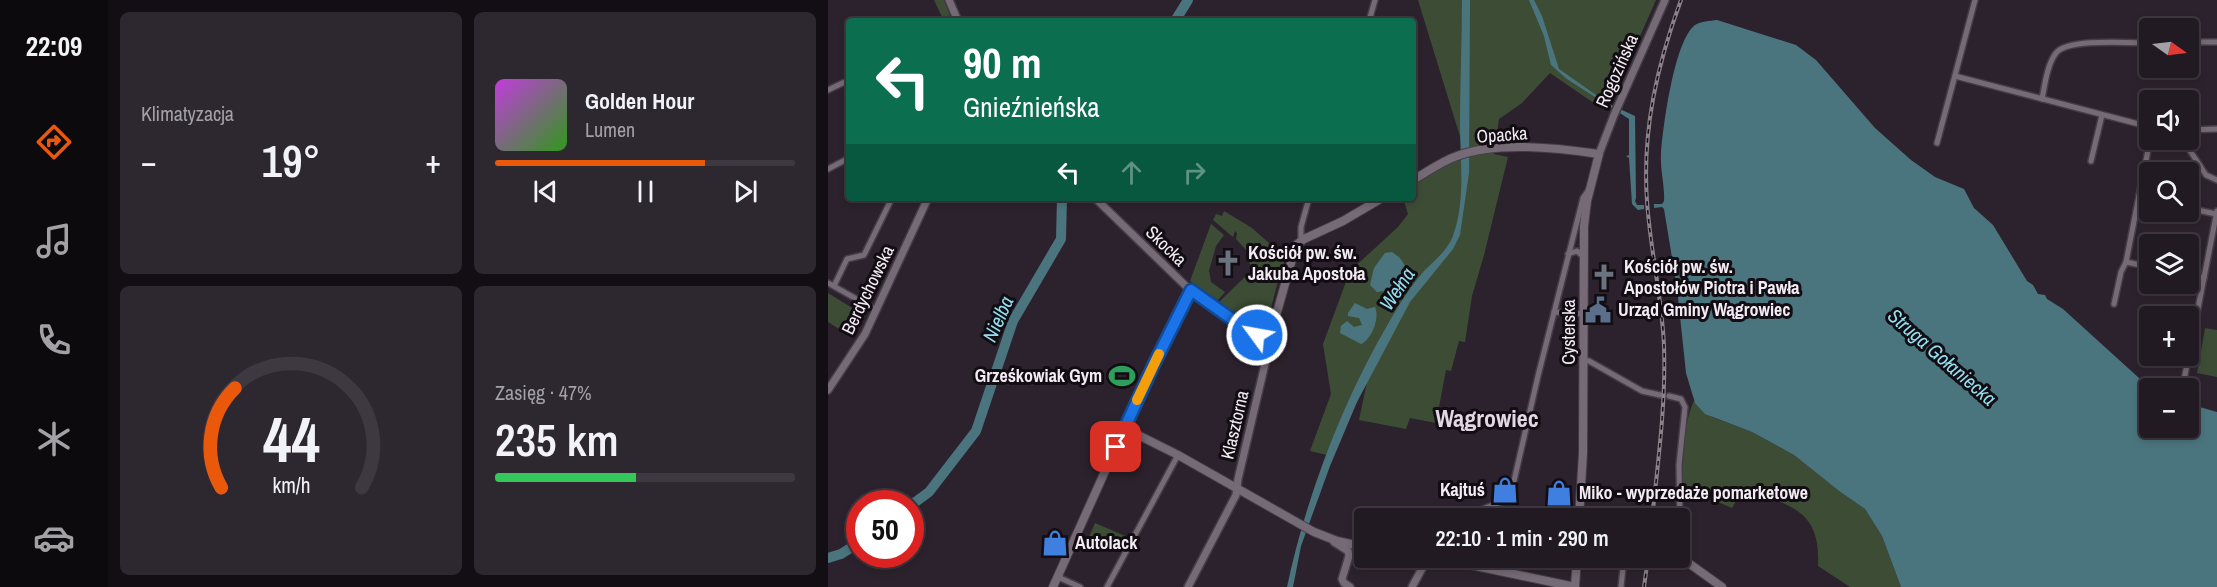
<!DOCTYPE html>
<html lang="pl">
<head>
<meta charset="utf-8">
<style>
  :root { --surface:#211a22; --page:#2d272f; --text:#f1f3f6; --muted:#a2a1a5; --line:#3e3840; --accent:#ea580c }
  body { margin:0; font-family:"Archivo Narrow",sans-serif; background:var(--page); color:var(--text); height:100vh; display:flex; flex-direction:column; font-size:22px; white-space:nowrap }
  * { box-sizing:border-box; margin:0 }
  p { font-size:20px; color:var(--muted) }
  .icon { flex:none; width:33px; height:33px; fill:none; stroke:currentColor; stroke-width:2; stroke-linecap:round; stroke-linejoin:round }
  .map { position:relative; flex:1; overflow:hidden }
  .panel { display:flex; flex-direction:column; gap:12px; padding:12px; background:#120e13; width:720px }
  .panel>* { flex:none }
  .banner { position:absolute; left:18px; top:18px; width:570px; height:183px; border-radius:6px; box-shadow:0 3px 9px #0003,0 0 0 2px var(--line); background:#0b6e4f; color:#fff; overflow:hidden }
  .needle { width:39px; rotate:104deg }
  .controls { position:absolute; left:1311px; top:18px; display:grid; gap:12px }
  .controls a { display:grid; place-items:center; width:60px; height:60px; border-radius:6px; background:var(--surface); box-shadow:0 3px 9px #0003,0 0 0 2px var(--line); font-size:30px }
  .speed { position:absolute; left:18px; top:490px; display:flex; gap:12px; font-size:30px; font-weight:700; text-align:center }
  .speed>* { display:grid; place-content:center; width:78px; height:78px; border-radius:50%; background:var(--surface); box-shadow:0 3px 9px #0003,0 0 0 2px var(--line); line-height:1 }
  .speed .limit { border:9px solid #d22; background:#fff; color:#111 }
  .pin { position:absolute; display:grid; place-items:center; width:51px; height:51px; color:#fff; margin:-26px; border-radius:12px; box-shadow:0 3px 9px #0006 }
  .me { position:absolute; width:66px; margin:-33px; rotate:302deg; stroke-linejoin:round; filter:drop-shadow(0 0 4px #0008) }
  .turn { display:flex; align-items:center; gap:21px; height:126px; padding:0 18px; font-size:27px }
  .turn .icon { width:78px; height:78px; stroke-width:2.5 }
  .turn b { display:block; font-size:42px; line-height:51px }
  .lanes { display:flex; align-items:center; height:57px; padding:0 18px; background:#0003; justify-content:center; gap:30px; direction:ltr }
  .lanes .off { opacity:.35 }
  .big { font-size:45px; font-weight:600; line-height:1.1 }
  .panel .widget { flex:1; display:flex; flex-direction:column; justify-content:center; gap:9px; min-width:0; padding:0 21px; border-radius:9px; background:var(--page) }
  .panel .dial { align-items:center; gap:0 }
  .dial svg { height:156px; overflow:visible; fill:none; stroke:var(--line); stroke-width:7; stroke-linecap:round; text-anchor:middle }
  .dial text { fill:var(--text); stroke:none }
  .song { display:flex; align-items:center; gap:18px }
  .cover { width:72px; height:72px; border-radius:9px; background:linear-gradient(135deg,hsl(290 70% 55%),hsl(110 70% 35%)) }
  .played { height:6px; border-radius:3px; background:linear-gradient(90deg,var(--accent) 70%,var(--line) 70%) }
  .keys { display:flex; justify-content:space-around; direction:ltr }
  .heat { display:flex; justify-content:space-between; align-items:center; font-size:33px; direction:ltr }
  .charge { height:9px; border-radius:4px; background:linear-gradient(90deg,#34c759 47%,var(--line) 0) }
  .panel .tiles { flex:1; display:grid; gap:12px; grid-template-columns:repeat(2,1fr) }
  .trip { position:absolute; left:526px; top:508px; width:336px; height:60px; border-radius:6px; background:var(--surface); box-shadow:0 3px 9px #0003,0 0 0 2px var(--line); font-weight:600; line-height:60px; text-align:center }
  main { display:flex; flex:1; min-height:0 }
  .tab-bar { display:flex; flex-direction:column; width:108px; justify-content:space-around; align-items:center; background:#0d0a0e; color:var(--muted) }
  .tab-bar .icon { width:42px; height:42px }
  .tab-bar .selected { color:var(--accent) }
  .tab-bar b { font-size:27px; color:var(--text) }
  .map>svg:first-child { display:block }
  .green { fill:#3d4d35 }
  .water { fill:#4b757e }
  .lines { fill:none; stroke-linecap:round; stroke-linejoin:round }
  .river { stroke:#4b757e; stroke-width:10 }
  .minor-casing { stroke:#453d46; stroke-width:8 }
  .tertiary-casing { stroke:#453d46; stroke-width:10 }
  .secondary-casing { stroke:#453d46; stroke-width:10 }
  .minor { stroke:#756a76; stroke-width:5 }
  .tertiary { stroke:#756a76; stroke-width:7 }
  .secondary { stroke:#756a76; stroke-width:8 }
  .rail-casing { stroke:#89818a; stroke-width:4 }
  .rail { stroke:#120d12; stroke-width:1.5; stroke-dasharray:4.5; stroke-linecap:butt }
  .route-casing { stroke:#114b97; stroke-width:15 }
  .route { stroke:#1a73e8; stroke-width:10 }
  .slow { stroke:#f59e0b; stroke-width:10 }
  .labels { text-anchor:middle; stroke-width:6; stroke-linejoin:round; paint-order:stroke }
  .street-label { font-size:18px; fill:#f3ecf4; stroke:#120d12 }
  .poi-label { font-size:18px; font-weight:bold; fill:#f3ecf4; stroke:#120d12; text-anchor:start }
  .water-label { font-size:20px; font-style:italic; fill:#92dff0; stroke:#120d12 }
  .district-label { font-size:24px; font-weight:bold; fill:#e3d6e5; stroke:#120d12 }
</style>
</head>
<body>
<main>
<nav class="tab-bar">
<b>22:09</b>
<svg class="icon selected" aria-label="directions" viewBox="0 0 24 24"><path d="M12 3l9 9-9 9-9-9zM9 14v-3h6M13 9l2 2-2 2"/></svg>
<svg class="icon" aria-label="music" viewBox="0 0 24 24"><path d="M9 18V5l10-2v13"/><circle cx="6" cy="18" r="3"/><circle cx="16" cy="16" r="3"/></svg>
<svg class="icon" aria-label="phone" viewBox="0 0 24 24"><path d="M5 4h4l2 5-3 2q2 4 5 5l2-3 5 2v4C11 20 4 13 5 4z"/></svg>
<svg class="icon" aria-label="climate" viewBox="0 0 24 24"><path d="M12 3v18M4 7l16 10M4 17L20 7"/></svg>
<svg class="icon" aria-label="car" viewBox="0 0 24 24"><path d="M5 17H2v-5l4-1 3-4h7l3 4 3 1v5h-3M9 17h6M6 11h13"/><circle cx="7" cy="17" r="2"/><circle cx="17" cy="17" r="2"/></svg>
</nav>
<section class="panel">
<div class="tiles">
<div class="widget"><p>Klimatyzacja</p>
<div class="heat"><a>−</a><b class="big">19°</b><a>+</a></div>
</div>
<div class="widget">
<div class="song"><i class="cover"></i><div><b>Golden Hour</b><p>Lumen</p></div></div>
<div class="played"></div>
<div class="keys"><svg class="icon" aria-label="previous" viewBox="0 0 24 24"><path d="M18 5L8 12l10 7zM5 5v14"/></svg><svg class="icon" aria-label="pause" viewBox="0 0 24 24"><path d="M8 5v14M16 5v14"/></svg><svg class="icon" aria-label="next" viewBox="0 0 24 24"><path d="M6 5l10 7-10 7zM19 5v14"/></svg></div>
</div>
<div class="widget dial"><svg viewBox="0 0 100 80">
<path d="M14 69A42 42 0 1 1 86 69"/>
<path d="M14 69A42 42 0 0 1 21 18" stroke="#ea580c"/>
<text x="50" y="56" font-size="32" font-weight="700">44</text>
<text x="50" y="72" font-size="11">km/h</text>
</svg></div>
<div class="widget"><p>Zasięg · 47%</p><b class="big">235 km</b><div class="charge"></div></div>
</div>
</section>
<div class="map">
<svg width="1389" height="587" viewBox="0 0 1389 587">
  <rect width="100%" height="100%" fill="#2c222d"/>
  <!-- green -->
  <g class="green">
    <polygon points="106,0 116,0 124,21 116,21"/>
    <polygon points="590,0 828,0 797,70 776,110 722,73 694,103 671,119 666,154 680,157 656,255 644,296 637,342 631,341 623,371 618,370 608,423 582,418 578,429 531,420 542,368 499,455 482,451 503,394 495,344 522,271 570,227 580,214 575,198 585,198 585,180 627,156 638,156"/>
    <polygon points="396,211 424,228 450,251 458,253 452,277 423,268 418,250 408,239 409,233 407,231 405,237 385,220 388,214 394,216"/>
    <polygon points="383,224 396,235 388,246 381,271 383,282 397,292 390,300 362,281"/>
    <polygon points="421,273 450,281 439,323 433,323 428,328 391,302"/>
    <polygon points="0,293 37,316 24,337 0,322"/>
    <polygon points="1377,328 1389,330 1389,377 1369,373"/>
    <path d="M 866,401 L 884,417 L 924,432 L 966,455 L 1011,491 L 1037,509 L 1054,536 L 1073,587 L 1022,587 L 990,566 C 993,508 961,506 915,488 L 904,508 L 869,493 L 865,502 L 855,497 C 853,469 854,426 866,401 Z"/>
    <polygon points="267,523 302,538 297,547 279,539 275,546 260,539"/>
  </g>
  <!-- water -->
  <g class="water">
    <path d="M 634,0 L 642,0 L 641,173 L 632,235 L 625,249 L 582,302 L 529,402 L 502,466 L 473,546 L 465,587 L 459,587 C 478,497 514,403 560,324 C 570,306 582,287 596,271 C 607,260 619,251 625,236 C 638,199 632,162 632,123 C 632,82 634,41 634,0 Z"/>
    <polygon points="701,0 706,0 714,16 731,69 781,104 807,116 808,198 807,201 809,205 816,205 816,209 810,210 804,204 801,158 798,156 801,155 801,119 739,79 723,65 716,36"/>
    <path d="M 889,20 L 968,45 L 988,60 L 1047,128 L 1083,160 L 1107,177 L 1136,189 L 1146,208 L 1165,225 L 1199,281 L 1205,285 L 1210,294 L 1217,295 L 1219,299 L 1235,309 L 1322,388 L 1322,428 L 1360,428 L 1361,404 L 1389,412 L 1389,587 L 1073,587 L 1054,536 L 1037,509 L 1011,491 L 966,455 L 924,432 L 877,414 L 867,403 L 858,373 L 849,288 L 836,209 L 834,207 L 826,208 L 826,204 L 834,204 L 836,201 C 837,186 832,170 833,154 C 835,127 846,41 867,25 C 873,21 882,21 889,20 Z"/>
    <polygon points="564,252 572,258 582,273 571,286 563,290 549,292 542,285 546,268 557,253"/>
    <path d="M 527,303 L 539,309 L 547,307 C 552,318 544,339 533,344 L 512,333 L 513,326 L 519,321 L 526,327 L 534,325 L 531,318 L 520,316 L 520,313 Z"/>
  </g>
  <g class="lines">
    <!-- river -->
    <g class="river">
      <polyline points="347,21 360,0"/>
      <polyline points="82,506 101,492 148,431 185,321 233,239 234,198"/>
      <polyline points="0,558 13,554 32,542"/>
    </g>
    <!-- minor casing -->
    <g class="minor-casing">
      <g id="minor">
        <polyline points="541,21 547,0"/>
        <polyline points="1360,42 1389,42"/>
        <polyline points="1127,76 1322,127"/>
        <polyline points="0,90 21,80"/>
        <path d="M 1214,99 C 1217,84 1219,65 1228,53 C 1240,38 1302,43 1322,43"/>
        <polyline points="1360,130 1389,129"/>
        <polyline points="1355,140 1378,175 1389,180"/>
        <polyline points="1109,143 1147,0"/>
        <polyline points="1263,161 1274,115"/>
        <polyline points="0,169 21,158"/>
        <polyline points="1311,196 1322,198"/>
        <polyline points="1360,208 1388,214"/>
        <polyline points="473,241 473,227 481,198"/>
        <polyline points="740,254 749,251 756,257"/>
        <polyline points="1298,262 1322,267"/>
        <polyline points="1360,275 1376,278"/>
        <polyline points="0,283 48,310"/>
        <polyline points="6,286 19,259 36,255 64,198"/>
        <polyline points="1286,304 1293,272 1298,262 1322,140"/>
        <polyline points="726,312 756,314"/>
        <polyline points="756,360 761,361 814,391 832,395"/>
        <polyline points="1356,380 1389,211"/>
        <polyline points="841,396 853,399 857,407 851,465 852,524"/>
        <path d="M 644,519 C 654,503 674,507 683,494 L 710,376 L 755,198 L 760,191"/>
        <polyline points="230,577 252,587"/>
        <polyline points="279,587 350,455"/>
        <polyline points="793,587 796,558"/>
      </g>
    </g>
    <!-- tertiary casing -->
    <g class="tertiary-casing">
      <g id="tertiary">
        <polyline points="121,0 130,21"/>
        <polyline points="771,154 786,115 837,0"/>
        <polyline points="267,198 362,290"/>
        <polyline points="0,390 37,334 100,198"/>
        <polyline points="506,542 520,551 521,556 514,579 516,583 522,587"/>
        <polyline points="360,587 408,495 410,479 441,347 439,332"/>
        <polyline points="584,587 597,563 599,560 611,558"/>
      </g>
    </g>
    <!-- secondary casing -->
    <g class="secondary-casing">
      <g id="secondary">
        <path d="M 585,180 C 599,172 614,161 629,156 C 669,141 730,148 771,154 L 759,201 L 756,226 L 755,453 L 751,519"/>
        <polyline points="296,428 350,455 486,532 509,541 537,547"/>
        <polyline points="752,512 773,519"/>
        <polyline points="852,557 894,587"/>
        <polyline points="610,558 747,587 749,558"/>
        <path d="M 225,587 L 319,378 L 362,290 L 422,332 C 433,337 441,334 446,323 L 468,245 L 476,239 L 515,221 L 554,198"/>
      </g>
    </g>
    <!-- minor -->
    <use href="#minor" class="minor"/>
    <!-- tertiary -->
    <use href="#tertiary" class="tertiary"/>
    <!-- secondary -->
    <use href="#secondary" class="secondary"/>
    <!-- rail casing -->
    <g class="rail-casing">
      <g id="rail">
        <path d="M 824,519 C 830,462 838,403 836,346 C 834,297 822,249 819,201 C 814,131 829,65 853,0"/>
        <polyline points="816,587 820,558"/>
      </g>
    </g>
    <!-- rail -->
    <use href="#rail" class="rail"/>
  </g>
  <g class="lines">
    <!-- route casing -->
    <g class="route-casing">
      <polyline id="route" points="288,447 326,364 363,290 422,332 429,335"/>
    </g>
    <!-- route -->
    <use href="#route" class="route"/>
    <!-- slow -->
    <polyline class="slow" points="309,400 331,354"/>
  </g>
  <!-- icons -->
  <defs>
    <g id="church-bare" transform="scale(2.07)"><path d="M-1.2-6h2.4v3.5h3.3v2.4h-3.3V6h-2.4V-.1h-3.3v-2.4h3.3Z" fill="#6b7280" stroke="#120d12" stroke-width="2.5" paint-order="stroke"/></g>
    <g id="civic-bare" transform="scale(2.07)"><path d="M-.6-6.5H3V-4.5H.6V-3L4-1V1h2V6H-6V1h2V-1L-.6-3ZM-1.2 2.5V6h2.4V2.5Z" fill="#5c6f8a" stroke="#120d12" stroke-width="2.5" paint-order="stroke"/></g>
    <g id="stadium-bare" transform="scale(2.07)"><path d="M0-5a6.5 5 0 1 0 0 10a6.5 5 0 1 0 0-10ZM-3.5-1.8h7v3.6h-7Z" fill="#2e9e5b" stroke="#120d12" stroke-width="2.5" paint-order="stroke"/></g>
    <g id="shop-bare" transform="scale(2.07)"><path d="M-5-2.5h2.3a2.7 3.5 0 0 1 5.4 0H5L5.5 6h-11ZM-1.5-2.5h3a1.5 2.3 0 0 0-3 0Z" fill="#3f7fe0" stroke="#120d12" stroke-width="2.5" paint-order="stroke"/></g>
  </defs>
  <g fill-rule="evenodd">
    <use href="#church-bare" x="400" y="263"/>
    <use href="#church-bare" x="776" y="277"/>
    <use href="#civic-bare" x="770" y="310"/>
    <use href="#stadium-bare" x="294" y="376"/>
    <use href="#shop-bare" x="677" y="490"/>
    <use href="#shop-bare" x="731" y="493"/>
    <use href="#shop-bare" x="227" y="543"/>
  </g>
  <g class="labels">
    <!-- street labels -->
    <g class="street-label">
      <text transform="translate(789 71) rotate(-66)" y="6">Rogozińska</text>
      <text transform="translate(674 135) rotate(-4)" y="6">Opacka</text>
      <text transform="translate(338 246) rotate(44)" y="6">Skocka</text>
      <text transform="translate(40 290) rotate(-64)" y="6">Berdychowska</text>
      <text transform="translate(741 332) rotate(-90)" y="6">Cysterska</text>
      <text transform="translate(407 425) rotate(-77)" y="6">Klasztorna</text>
    </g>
    <!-- poi labels -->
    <g class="poi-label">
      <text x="420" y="259">Kościół pw. św.<tspan x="420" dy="21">Jakuba Apostoła</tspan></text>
      <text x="796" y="273">Kościół pw. św.<tspan x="796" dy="21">Apostołów Piotra i Pawła</tspan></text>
      <text x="790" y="316">Urząd Gminy Wągrowiec</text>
      <text x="274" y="382" text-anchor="end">Grześkowiak Gym</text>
      <text x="657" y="496" text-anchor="end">Kajtuś</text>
      <text x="751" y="499">Miko - wyprzedaże pomarketowe</text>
      <text x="247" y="549">Autolack</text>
    </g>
    <!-- water labels -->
    <g class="water-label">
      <text transform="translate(569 289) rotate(-56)" y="7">Wełna</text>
      <text transform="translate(170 319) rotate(-66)" y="7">Nielba</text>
      <text transform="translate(1114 357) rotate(41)" y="7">Struga Gołaniecka</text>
    </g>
    <!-- district labels -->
    <g class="district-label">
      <text x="659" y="427">Wągrowiec</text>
    </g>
  </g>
</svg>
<div class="controls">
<a><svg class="needle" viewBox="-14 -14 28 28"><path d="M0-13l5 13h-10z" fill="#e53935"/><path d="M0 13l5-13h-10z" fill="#a2a1a5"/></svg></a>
<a><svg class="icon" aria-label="sound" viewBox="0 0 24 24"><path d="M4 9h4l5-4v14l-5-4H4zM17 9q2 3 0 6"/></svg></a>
<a><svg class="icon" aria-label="search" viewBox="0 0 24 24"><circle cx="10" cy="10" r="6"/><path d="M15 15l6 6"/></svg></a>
<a><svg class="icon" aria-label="layers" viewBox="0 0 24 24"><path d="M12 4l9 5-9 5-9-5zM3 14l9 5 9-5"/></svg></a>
<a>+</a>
<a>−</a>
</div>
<div class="speed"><div class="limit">50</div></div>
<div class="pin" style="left:288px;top:447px;background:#d93025"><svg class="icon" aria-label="arrive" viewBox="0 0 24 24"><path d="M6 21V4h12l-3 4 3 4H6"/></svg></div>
<svg class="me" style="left:429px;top:335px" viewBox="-20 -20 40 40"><circle r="17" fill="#1a73e8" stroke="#fff" stroke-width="3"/><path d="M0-11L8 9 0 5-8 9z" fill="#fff"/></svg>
<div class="trip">22:10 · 1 min · 290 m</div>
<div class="banner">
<div class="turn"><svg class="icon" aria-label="left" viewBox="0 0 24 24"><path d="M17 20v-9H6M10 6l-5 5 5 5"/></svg><div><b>90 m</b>Gnieźnieńska</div></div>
<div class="lanes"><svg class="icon" aria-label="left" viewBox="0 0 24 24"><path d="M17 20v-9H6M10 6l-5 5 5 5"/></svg><svg class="icon off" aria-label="ahead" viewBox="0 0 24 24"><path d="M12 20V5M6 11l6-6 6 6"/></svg><svg class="icon off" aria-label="right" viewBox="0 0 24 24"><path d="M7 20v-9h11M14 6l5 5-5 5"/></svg></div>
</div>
</div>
</main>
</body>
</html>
